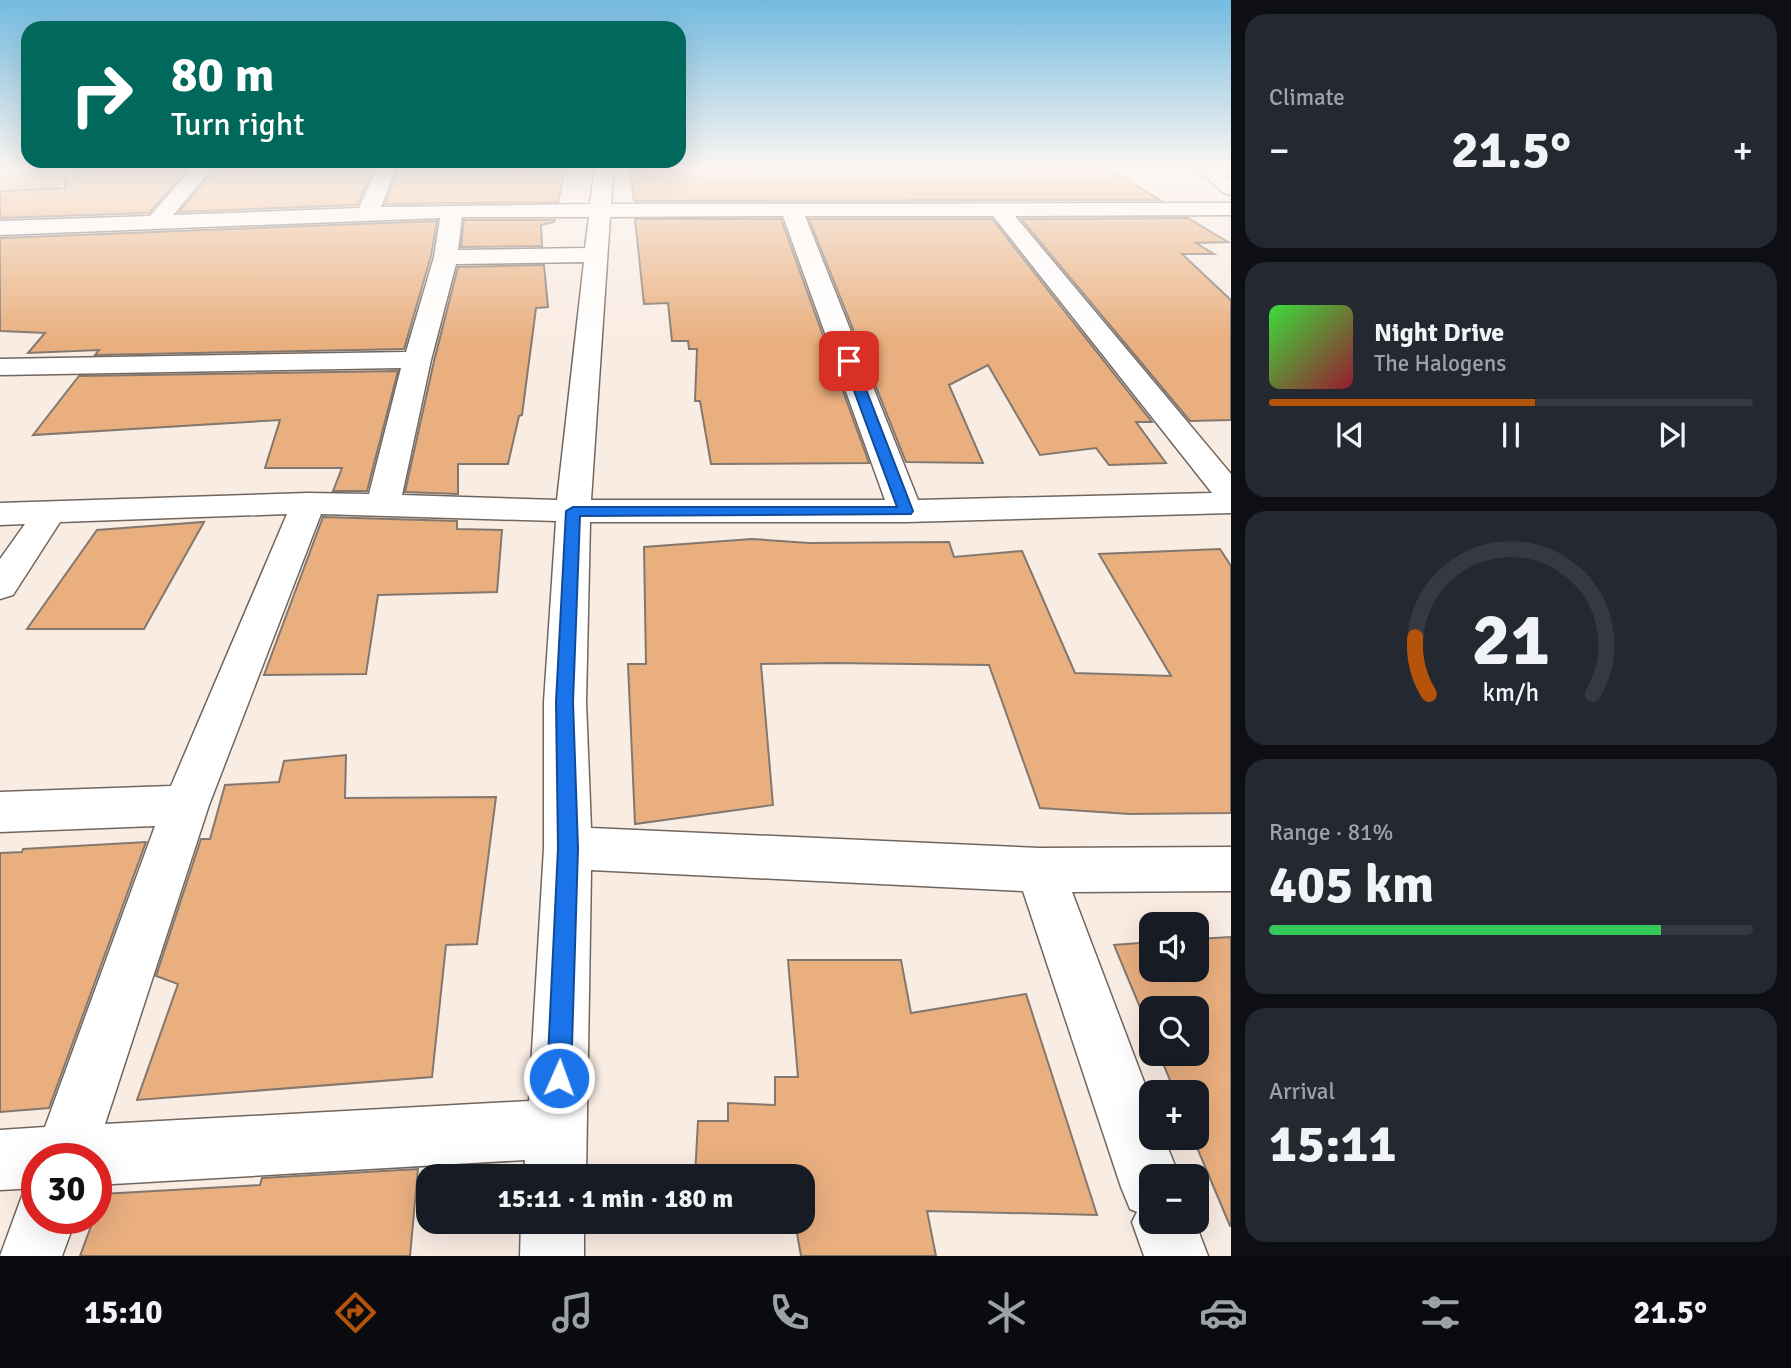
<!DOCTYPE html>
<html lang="en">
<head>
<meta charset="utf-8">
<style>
  :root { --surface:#171b24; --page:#242831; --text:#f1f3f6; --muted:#9ea1a6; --line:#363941; --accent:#b45309 }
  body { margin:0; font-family:Signika,sans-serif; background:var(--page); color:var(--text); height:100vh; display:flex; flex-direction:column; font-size:26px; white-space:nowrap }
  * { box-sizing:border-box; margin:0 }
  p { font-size:23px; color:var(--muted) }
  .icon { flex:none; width:38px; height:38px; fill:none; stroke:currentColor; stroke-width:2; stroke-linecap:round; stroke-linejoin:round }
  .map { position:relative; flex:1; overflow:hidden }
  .side { display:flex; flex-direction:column; gap:14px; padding:14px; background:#0d0f14; width:560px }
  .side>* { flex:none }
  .banner { position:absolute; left:21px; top:21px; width:665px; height:147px; border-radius:21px; box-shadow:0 7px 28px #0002; background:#00695c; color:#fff; overflow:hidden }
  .tools { position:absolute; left:1139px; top:912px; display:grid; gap:14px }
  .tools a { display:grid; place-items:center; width:70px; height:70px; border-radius:14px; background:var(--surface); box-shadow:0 7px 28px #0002; font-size:35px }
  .speed { position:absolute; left:21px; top:1143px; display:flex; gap:14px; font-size:35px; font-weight:700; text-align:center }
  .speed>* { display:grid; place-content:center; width:91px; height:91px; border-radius:50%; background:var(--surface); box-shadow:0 7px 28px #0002; line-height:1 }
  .speed .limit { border:10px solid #d22; background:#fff; color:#111 }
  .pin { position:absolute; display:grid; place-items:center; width:60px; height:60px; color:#fff; margin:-30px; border-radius:14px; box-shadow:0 4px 10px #0006 }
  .me { position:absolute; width:77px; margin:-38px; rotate:2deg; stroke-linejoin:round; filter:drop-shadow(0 0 5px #0008) }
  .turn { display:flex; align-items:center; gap:24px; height:147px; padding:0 35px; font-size:32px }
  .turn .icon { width:91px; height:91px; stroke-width:2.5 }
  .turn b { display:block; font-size:49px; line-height:60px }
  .big { font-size:52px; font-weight:800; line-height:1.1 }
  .side .card { flex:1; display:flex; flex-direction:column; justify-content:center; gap:10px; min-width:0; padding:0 24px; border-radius:21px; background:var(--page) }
  .side .dial { align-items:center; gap:0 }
  .dial svg { height:182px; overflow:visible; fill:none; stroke:var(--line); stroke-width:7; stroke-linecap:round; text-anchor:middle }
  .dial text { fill:var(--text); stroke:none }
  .song { display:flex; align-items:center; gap:21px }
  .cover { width:84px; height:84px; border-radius:10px; background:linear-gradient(135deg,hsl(120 70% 55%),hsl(350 70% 35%)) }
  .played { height:7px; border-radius:4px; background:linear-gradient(90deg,var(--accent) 55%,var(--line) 55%) }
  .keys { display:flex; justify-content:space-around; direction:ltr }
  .heat { display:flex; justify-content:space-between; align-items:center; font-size:38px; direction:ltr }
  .charge { height:10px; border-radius:5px; background:linear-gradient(90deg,#34c759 81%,var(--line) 0) }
  .trip { position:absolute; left:416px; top:1164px; width:399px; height:70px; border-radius:21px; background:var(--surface); box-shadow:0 7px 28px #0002; font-weight:800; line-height:70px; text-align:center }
  .tabs { display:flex; height:112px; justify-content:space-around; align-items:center; background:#090b0e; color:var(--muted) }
  .tabs .icon { width:49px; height:49px }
  .tabs .on { color:var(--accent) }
  .tabs b { font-size:32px; color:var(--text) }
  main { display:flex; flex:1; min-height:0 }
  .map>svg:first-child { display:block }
  .green { fill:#dfbb9f }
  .building { fill:#e9af7f; stroke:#83786f; stroke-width:2 }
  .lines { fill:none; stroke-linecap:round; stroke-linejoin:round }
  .minor-casing { stroke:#71665e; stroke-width:3 }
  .minor { fill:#fff; fill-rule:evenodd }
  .route { fill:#1a73e8; stroke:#114b97; stroke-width:2 }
</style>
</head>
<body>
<main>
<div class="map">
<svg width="1231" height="1256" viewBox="0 0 1231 1256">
  <rect width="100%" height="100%" fill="#f9ece3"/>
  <!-- green -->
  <polygon class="green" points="0,166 79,166 58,188 0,189"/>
  <!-- building -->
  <g class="building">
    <polygon points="84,166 191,166 149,213 0,218 0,191 65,188 65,179 75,178"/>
    <polygon points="217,166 375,166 357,205 179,212"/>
    <polygon points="399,166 530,166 565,170 558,202 385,204"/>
    <polygon points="630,166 1104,166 1160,200 634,201"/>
    <polygon points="1188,218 1228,242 1196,243 1214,254 1182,254 1231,300 1231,420 1190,421 1021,219"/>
    <polygon points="635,219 781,219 869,463 711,464 700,401 695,401 697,349 689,349 688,341 672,341 668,303 644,304"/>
    <polygon points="809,219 992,219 1152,422 1136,422 1166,463 1109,465 1096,448 1040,455 988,365 949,385 983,463 906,462"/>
    <polygon points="464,220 555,220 554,222 541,225 542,246 461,247"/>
    <polygon points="437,221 431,256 404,349 95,355 99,350 28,353 45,333 0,331 0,238"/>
    <polygon points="544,265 548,307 536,308 522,415 519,416 508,464 458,464 458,494 405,492 434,361 458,267"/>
    <polygon points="398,371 367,491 333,491 342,468 265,468 280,420 33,435 79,376"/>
    <polygon points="323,517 457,521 457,529 502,530 497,592 378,595 366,674 264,675"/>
    <polygon points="204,522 144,629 27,629 97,530"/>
    <polygon points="752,539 809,543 949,542 954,557 1022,551 1075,673 1171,676 1099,554 1220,549 1231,566 1231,813 1130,814 1040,808 989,665 834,663 761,664 773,805 635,824 628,664 646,664 644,547"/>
    <polygon points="346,755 345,798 496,797 477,944 446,945 432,1077 137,1100 178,984 156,976 201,839 210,839 225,785 279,782 284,761"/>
    <polygon points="146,842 49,1108 0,1112 0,853 22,852 23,849"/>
    <polygon points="1231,937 1231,1226 1230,1226 1193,1138 1197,1138 1197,1092 1175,1092 1159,1054 1197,1054 1197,1008 1152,1008 1152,1036 1114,945 1152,942 1152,970 1197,970 1197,939"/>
    <polygon points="788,960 901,960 911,1013 1026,994 1097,1215 927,1211 936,1256 801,1256 795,1222 803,1222 803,1176 695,1176 698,1121 728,1121 728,1103 775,1105 775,1077 798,1077"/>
    <polygon points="418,1169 410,1256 80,1256 94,1218 96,1218 102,1194 260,1185 262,1178"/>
  </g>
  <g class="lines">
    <!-- minor casing -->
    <g class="minor-casing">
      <g id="minor">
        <path d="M 194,166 L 214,166 L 173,215 L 359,208 L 378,166 L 397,166 L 381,207 L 590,204 L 595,166 L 614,166 L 611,204 L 1231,203 L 1231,215 L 1015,216 L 1231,474 L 1231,513 L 906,522 L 590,522 L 586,702 L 591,828 L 1040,848 L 1231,847 L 1231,891 L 1072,892 L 1152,1103 L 1152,1138 L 1164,1138 L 1179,1176 L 1152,1176 L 1152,1222 L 1195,1222 L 1208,1256 L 1144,1256 L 1132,1222 L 1137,1212 L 1130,1209 L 1121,1187 L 1023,891 L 591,870 L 586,1176 L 524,1176 L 525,1160 L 96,1185 L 96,1158 L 37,1158 L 37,1188 L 0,1190 L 0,1130 L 45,1127 L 155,826 L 0,832 L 0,792 L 171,786 L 287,514 L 60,522 L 13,595 L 0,599 L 0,559 L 25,524 L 0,525 L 0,503 L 308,493 L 369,494 L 401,368 L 0,375 L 0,359 L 406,352 L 434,257 L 440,218 L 0,235 L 0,221 L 150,216 ZM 783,216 L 885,500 L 591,500 L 610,217 ZM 805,216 L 993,216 L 1212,493 L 918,500 ZM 462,217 L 589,217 L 585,248 L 458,250 ZM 584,262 L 557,500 L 402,495 L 431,360 L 456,264 ZM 321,514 L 556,521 L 544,702 L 544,848 L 529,1101 L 105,1124 L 209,805 Z"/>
        <polygon points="1193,166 1214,166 1231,179 1231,195 1224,193"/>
        <polygon points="37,1189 37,1218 76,1218 62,1256 0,1256 22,1196"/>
        <polygon points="521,1222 584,1222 584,1256 520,1256"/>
      </g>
    </g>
    <!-- minor -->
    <use href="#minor" class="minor"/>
  </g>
  <!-- sky -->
  <linearGradient id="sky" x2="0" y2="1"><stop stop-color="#73bbe0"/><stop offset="0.49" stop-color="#fcf6f2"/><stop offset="1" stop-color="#fcf6f2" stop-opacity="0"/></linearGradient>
  <rect width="1231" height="342" fill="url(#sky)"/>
  <!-- route -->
  <polygon class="route" points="849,358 855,361 913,511 911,514 580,516 573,702 578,848 571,1078 567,1086 559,1089 550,1086 547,1078 558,848 556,702 566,511 573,507 897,507 843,361"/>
</svg>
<div class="tools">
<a><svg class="icon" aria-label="sound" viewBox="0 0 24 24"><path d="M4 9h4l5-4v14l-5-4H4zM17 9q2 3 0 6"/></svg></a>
<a><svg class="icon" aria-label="search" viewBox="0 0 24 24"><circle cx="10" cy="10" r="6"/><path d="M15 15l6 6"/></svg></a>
<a>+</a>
<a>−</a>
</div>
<div class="speed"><div class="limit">30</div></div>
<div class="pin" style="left:849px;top:361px;background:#d93025"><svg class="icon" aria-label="arrive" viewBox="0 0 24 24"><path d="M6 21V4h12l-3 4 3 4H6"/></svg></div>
<svg class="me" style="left:559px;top:1078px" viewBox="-20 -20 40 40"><circle r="17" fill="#1a73e8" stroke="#fff" stroke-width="3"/><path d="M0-11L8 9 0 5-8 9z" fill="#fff"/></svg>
<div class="trip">15:11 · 1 min · 180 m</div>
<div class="banner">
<div class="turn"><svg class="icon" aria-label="right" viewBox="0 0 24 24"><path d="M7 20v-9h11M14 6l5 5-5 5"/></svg><div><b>80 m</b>Turn right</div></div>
</div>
</div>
<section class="side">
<div class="card"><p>Climate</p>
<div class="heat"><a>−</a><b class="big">21.5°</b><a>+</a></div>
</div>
<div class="card">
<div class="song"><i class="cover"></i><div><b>Night Drive</b><p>The Halogens</p></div></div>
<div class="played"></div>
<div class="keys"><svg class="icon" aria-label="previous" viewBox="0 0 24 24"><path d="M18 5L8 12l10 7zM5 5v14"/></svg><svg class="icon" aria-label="pause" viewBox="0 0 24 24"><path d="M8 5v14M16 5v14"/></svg><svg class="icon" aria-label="next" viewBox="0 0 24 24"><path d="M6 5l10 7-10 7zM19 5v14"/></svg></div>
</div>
<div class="card dial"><svg viewBox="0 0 100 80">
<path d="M14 69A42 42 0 1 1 86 69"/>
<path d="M14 69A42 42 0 0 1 8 44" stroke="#b45309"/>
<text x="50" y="56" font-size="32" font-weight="700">21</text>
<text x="50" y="72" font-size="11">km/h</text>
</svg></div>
<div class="card"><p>Range · 81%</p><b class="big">405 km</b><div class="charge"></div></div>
<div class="card"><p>Arrival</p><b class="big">15:11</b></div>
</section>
</main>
<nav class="tabs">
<b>15:10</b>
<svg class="icon on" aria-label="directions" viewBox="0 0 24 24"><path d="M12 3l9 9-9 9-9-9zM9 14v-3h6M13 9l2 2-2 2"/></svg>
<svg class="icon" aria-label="music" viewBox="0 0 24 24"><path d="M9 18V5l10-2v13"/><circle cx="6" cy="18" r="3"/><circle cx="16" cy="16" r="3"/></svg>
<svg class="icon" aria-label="phone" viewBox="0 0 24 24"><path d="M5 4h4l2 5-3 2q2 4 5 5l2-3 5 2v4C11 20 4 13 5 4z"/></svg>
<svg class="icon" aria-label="climate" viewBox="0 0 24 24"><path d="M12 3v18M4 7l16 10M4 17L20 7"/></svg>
<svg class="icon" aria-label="car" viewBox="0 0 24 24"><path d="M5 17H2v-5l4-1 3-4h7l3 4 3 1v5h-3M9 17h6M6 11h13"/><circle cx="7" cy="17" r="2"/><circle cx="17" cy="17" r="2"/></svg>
<svg class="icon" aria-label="filters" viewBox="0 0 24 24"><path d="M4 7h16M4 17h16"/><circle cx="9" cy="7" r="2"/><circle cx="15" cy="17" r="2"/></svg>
<b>21.5°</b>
</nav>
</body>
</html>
